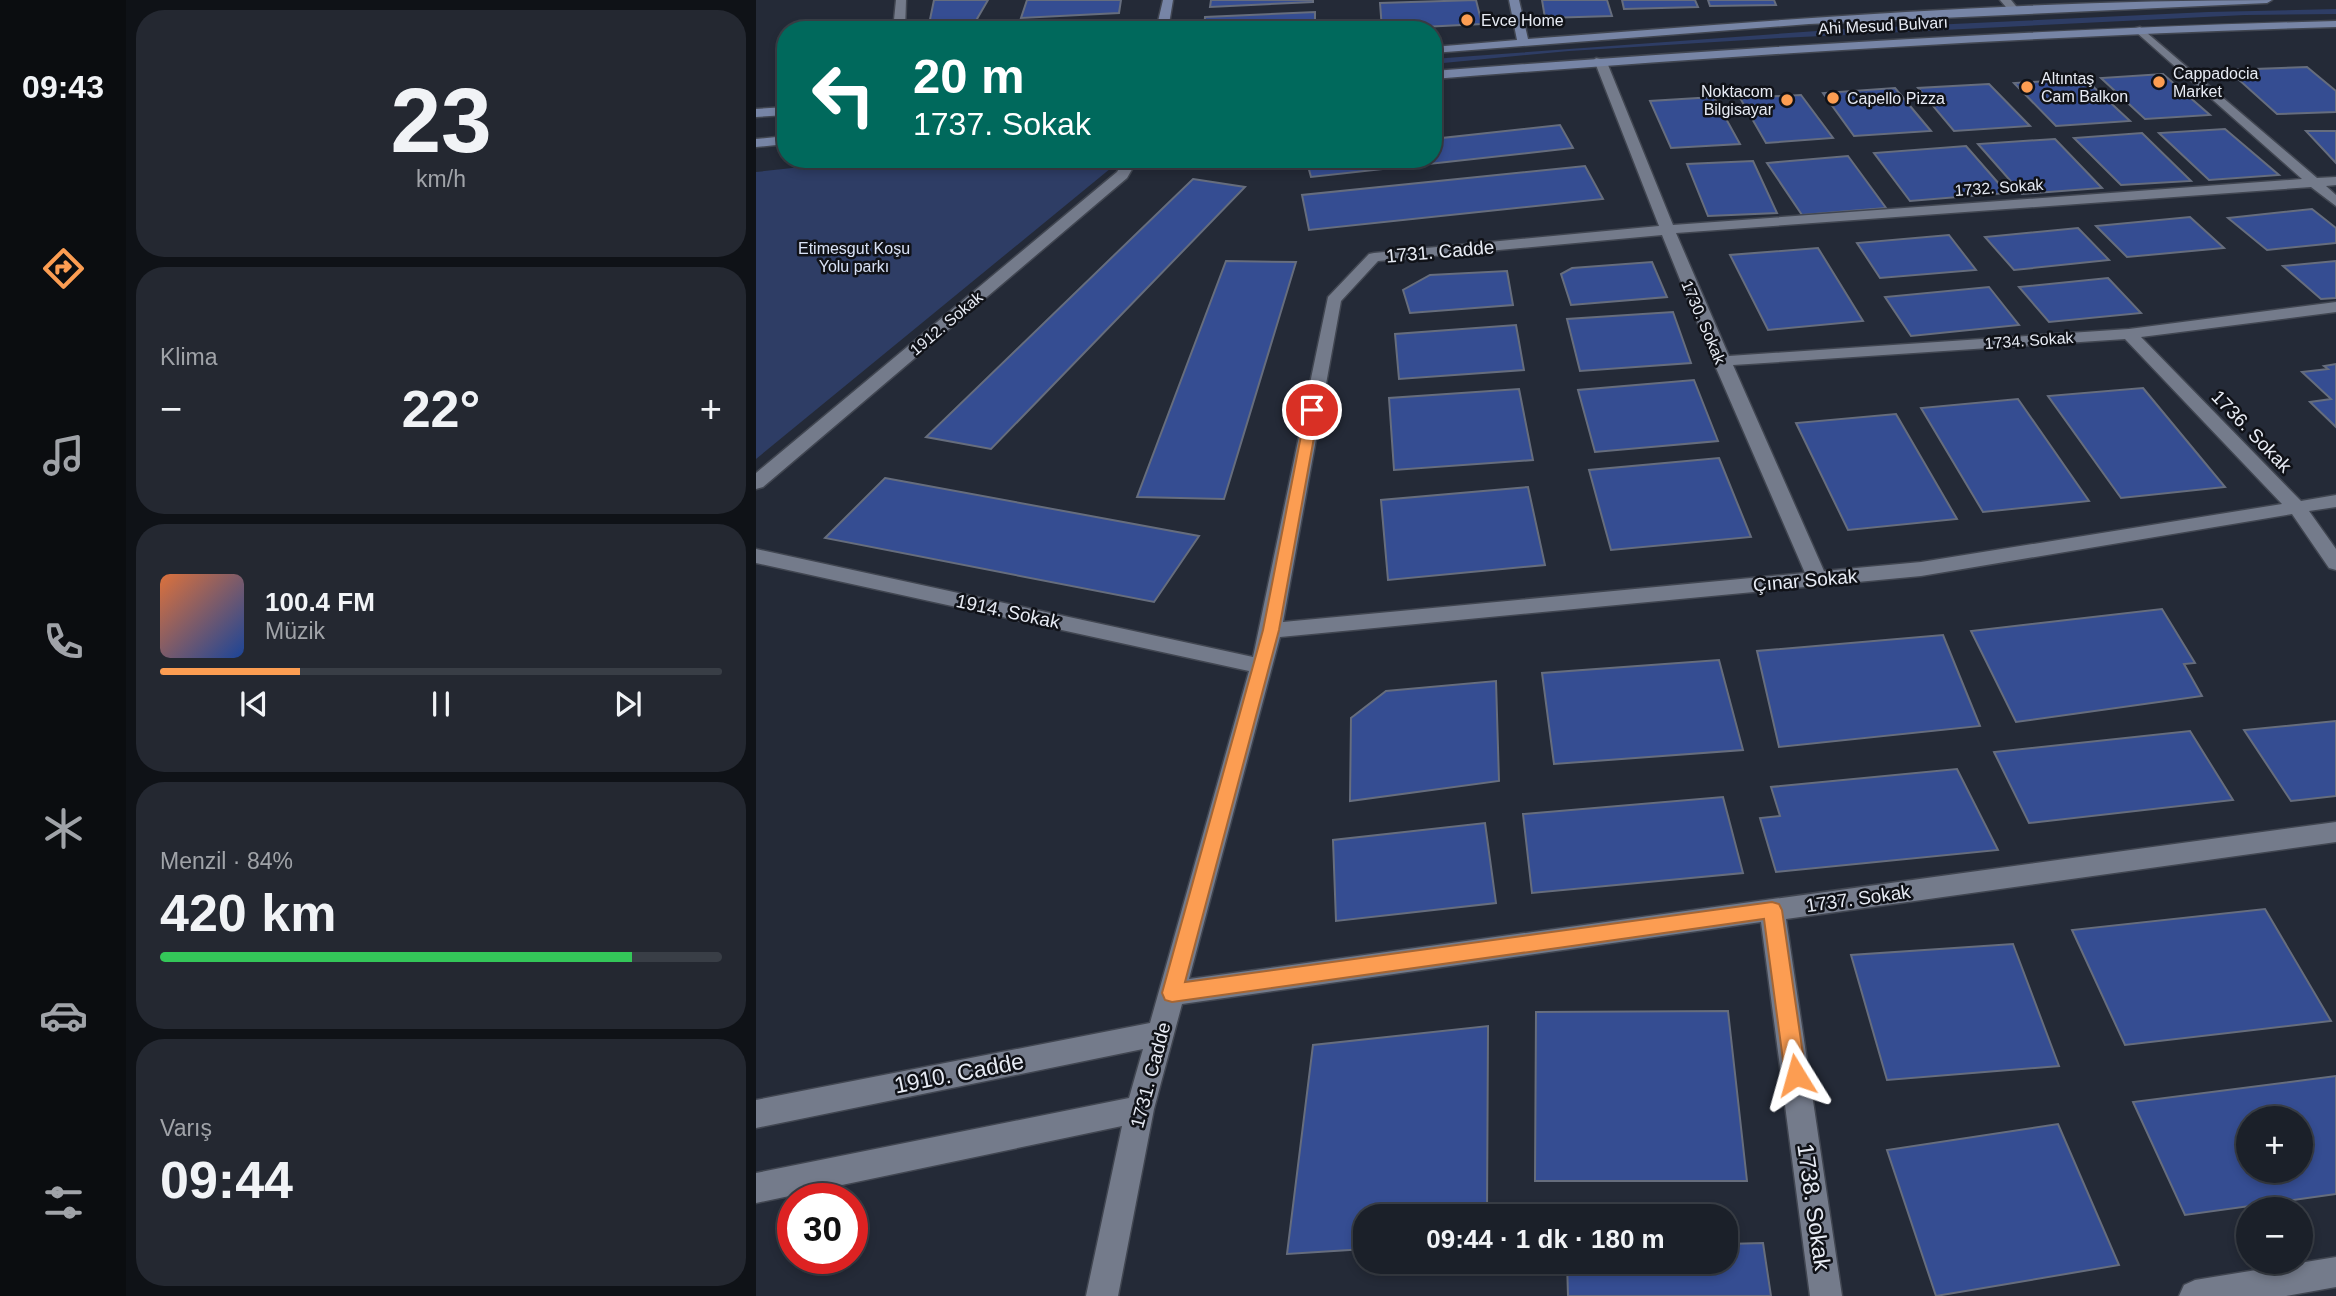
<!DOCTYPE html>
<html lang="tr">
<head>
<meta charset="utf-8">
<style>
  :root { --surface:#1b2029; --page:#242831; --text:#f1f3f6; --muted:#a0a3a8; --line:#393e46; --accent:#fc9d52 }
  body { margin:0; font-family:Arial,sans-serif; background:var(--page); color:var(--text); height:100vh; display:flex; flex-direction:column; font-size:26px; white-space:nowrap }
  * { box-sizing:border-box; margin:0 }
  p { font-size:23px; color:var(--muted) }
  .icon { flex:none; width:38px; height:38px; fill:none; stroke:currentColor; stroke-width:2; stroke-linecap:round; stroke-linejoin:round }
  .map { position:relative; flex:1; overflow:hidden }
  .side { display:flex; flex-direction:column; gap:10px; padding:10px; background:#0f1217; width:630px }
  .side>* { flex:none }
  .hud { position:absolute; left:21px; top:21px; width:665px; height:147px; border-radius:28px; box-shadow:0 4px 10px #0003,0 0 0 2px var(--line); background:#00695c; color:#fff; overflow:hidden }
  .fabs { position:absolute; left:1480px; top:1106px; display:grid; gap:14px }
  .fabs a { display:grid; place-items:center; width:77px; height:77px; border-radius:50%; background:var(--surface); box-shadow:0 4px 10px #0003,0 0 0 2px var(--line); font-size:35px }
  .speed { position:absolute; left:21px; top:1183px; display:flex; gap:14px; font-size:35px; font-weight:700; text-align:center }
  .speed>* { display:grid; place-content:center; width:91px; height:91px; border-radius:50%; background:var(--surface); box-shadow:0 4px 10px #0003,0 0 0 2px var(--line); line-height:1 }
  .speed .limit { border:10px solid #d22; background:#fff; color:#111 }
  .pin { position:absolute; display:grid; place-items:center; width:60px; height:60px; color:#fff; margin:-30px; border:4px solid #fff; border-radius:50%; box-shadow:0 2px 7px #0007 }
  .me { position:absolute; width:77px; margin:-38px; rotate:352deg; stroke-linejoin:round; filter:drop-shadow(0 0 5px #0008) }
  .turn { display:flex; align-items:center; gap:24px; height:147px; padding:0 21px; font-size:32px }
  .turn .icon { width:91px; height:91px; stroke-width:2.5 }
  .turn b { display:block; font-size:49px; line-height:60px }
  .big { font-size:52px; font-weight:600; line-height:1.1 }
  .side .tile { flex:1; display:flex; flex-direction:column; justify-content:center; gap:10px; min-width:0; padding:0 24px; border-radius:28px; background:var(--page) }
  .side .dial { align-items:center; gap:0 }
  .dial b { font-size:91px; line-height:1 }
  .song { display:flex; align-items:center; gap:21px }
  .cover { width:84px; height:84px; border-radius:10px; background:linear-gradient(135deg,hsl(20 70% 55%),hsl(220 70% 35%)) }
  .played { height:7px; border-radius:4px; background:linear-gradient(90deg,var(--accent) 25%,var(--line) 25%) }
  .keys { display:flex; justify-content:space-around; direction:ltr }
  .heat { display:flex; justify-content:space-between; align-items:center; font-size:38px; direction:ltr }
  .charge { height:10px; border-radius:5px; background:linear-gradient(90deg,#34c759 84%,var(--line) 0) }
  .trip { position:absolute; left:597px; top:1204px; width:385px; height:70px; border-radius:28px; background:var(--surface); box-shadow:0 4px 10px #0003,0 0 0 2px var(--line); font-weight:600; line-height:70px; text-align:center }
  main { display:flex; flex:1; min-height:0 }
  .menu { display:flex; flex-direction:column; width:126px; justify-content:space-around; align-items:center; background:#0b0d10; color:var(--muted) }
  .menu .icon { width:49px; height:49px }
  .menu .active { color:var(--accent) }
  .menu b { font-size:32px; color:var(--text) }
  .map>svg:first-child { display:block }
  .green { fill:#2e3d65 }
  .building { fill:#354d92; stroke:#666d7d; stroke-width:2; fill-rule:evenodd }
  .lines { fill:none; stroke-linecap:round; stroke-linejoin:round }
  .street-casing { stroke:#414651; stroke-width:3 }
  .secondary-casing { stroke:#414651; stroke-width:3 }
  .street { fill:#747b8b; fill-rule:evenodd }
  .secondary { fill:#7785a6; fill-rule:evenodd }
  .route { fill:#fc9d52; stroke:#a46635; stroke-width:2 }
  .poi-dot { fill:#fc9d52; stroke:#101218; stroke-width:2.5 }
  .labels { text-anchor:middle; stroke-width:5; stroke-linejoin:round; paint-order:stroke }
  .far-poi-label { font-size:16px; fill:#e7ebf4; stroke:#101218; text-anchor:start }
  .far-street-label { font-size:16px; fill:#e7ebf4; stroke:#101218 }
  .far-park-label { font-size:16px; fill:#d9e2f6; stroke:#101218 }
  .street-label { font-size:19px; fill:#e7ebf4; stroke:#101218 }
  .near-street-label { font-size:23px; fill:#e7ebf4; stroke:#101218 }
</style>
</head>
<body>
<main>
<nav class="menu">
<b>09:43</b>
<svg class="icon active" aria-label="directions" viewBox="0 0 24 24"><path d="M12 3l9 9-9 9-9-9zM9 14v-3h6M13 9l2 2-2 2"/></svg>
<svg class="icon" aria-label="music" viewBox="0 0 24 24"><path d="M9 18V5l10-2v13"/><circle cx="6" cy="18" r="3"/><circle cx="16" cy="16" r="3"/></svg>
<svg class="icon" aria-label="phone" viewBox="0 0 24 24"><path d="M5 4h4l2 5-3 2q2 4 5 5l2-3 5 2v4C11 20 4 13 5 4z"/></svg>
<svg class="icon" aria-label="climate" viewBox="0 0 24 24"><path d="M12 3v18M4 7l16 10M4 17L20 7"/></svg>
<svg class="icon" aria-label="car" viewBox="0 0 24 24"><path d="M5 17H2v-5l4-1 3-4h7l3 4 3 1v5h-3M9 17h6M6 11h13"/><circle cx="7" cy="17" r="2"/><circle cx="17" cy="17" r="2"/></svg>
<svg class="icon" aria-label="filters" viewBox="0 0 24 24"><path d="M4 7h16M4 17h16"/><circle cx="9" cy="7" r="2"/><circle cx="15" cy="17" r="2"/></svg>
</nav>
<section class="side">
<div class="tile dial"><b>23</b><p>km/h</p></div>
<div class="tile"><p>Klima</p>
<div class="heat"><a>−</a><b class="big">22°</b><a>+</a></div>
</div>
<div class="tile">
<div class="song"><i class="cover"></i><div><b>100.4 FM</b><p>Müzik</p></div></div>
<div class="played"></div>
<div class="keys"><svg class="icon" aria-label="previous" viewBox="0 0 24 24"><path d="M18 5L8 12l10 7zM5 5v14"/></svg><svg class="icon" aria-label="pause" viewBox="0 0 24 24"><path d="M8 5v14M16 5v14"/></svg><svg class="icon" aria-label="next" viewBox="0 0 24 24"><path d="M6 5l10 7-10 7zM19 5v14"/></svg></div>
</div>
<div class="tile"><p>Menzil · 84%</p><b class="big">420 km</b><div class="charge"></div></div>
<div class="tile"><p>Varış</p><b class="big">09:44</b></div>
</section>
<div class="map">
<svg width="1580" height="1296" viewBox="0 0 1580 1296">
  <rect width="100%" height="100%" fill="#242a37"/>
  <!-- green -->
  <g class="green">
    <polygon points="1580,9 1580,14 1489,15 1025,38 813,51 677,64 677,59 717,56 1089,29 1452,12"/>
    <polygon points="120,159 366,159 0,459 0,172"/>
  </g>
  <!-- building -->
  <g class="building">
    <polygon points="178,0 232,0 218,24 172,29"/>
    <polygon points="271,0 365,0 363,13 265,18"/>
    <polygon points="455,0 557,0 557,2 454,7"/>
    <polygon points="720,0 726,24 626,29 624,3"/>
    <polygon points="786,0 851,0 856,16 789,18"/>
    <polygon points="866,0 939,0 942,7 868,9"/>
    <polygon points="952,0 1018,0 1020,5 954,6"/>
    <polygon points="559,12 559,30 448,30 449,17"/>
    <polygon points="347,20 348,30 270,30 270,28"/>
    <polygon points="1551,67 1580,91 1580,112 1521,114 1472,70"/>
    <polygon points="1407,74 1454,115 1389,119 1345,78"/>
    <polygon points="1329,79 1374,121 1300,126 1258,83"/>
    <polygon points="1233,84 1274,126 1198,131 1162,88"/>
    <polygon points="1139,88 1175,131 1098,136 1067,93"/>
    <polygon points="1045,95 1077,138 1010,143 984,98"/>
    <polygon points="958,97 984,144 915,148 894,101"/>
    <polygon points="804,125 817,148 555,177 550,159 677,159 677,139"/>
    <polygon points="1469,129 1523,175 1453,180 1403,133"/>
    <polygon points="1550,131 1580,131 1580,163"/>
    <polygon points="1386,133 1435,181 1365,185 1318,138"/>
    <polygon points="1299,139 1346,188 1266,194 1222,144"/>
    <polygon points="1210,146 1251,193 1154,201 1118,153"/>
    <polygon points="1092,156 1130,208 1046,215 1011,163"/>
    <polygon points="997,161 1021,213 952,216 931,164"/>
    <polygon points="829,166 847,199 553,230 546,195"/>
    <polygon points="437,179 489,187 235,449 170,437"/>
    <polygon points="1556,209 1580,228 1580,243 1511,250 1472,218"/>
    <polygon points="1434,217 1468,248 1371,257 1340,226"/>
    <polygon points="1322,228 1353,260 1258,270 1229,237"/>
    <polygon points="1193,235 1220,270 1124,278 1101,243"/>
    <polygon points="1062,248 1107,321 1012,330 974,255"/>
    <polygon points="470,261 540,262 468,499 381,497"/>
    <polygon points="1580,261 1580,298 1565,299 1527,266"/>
    <polygon points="896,262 911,297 815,305 805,274 816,268"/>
    <polygon points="751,271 757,305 654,313 647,290 674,275"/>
    <polygon points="1352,278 1385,313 1293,322 1263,287"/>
    <polygon points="1233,287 1263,325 1155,336 1129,297"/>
    <polygon points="917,312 935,363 824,371 811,319"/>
    <polygon points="760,325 768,370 643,379 639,334"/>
    <polygon points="1580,364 1580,427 1554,402 1575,399 1546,372 1572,369 1568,366"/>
    <polygon points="938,380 962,441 839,452 822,390"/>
    <polygon points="1387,388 1469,487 1365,498 1292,396"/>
    <polygon points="763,389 777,460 638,470 633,398"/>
    <polygon points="1262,399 1333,501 1227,512 1165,408"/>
    <polygon points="1140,414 1201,519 1092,530 1040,423"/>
    <polygon points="963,458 995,537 855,550 833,470"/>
    <polygon points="129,478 443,536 398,602 69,538"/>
    <polygon points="772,487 789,565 632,580 625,500"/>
    <polygon points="1406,609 1439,663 1428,664 1446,696 1260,722 1215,631"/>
    <polygon points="1187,635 1224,726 1023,747 1001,651"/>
    <polygon points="963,660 987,750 798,764 786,673"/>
    <polygon points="740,681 743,781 594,801 595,718 630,691"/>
    <polygon points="1580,721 1580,796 1535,801 1488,730"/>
    <polygon points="1434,731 1477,800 1273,823 1238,752"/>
    <polygon points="1201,769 1242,850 1020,872 1004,818 1024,816 1015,787"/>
    <polygon points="967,797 987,873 776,893 767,814"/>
    <polygon points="729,823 740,903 580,921 577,840"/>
    <polygon points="1509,909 1575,1021 1369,1045 1316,930"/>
    <polygon points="1257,944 1303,1066 1131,1080 1095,955"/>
    <polygon points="972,1011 991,1181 779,1181 780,1012"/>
    <polygon points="732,1026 731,1216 609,1216 609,1249 531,1254 557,1045"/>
    <path d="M 1580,1076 L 1580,1194 L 1429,1215 L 1377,1102 ZM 1493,1118 L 1545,1118 L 1545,1171 L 1493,1171 Z"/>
    <polygon points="1302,1124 1363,1265 1180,1296 1131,1150"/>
    <polygon points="1007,1243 1015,1296 812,1296 811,1262 970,1262 970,1244"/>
  </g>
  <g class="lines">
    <!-- street casing -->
    <g class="street-casing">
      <g id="street">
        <polygon points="140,0 150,0 149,30 137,30"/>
        <polygon points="1244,0 1255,0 1264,11 1255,13"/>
        <path d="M 1384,27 L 1561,178 L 1580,177 L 1580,185 L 1570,186 L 1580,195 L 1580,206 L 1555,187 L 920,233 L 973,356 L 1373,329 L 1580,302 L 1580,312 L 1385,337 L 1545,501 L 1580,495 L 1580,507 L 1553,511 L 1580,549 L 1580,570 L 1573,568 L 1536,514 L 1165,576 L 524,637 L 433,979 L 1580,822 L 1580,842 L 1030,919 L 1086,1296 L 1054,1296 L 1005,922 L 426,1004 L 398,1109 L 362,1296 L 330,1296 L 366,1126 L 0,1203 L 0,1173 L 373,1098 L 387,1049 L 0,1128 L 0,1100 L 394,1023 L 493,671 L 0,563 L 0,549 L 497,657 L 572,297 L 613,254 L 618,253 L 903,226 L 838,60 L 840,58 L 850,60 L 917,225 L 1546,179 L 1380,32 L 1380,28 ZM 906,235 L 957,361 L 1049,573 L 527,622 L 585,301 L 622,261 ZM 1369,339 L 1526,504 L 1165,562 L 1068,571 L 977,365 Z"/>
        <polygon points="369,159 382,159 371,178 7,487 0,489 0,473 361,172"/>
        <polygon points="1580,1257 1580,1287 1530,1296 1423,1296 1428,1285 1439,1280"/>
      </g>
    </g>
    <!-- secondary casing -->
    <g class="secondary-casing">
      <g id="secondary">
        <polygon points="407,0 417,0 412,30 400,30"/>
        <path d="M 753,0 L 763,0 L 772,39 C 1020,20 1268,0 1516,0 L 1511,3 L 1053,24 L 677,53 L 677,47 L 761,40 Z"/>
        <path d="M 1580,21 L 1580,27 C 1279,36 978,55 677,79 L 677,71 C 978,48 1279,29 1580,21 Z"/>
        <polygon points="30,107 30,115 0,117 0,109"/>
        <polygon points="30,136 30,144 0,147 0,139"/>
      </g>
    </g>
    <!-- street -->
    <use href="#street" class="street"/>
    <!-- secondary -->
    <use href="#secondary" class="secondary"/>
  </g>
  <!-- route -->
  <polygon class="route" points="556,406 563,410 523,630 429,982 1016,902 1023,904 1026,910 1050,1075 1047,1082 1040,1085 1032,1082 1029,1075 1008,919 416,1002 409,1000 406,993 507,630 550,410"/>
  <!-- markers -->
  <g class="poi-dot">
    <circle cx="711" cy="20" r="7"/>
    <circle cx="1403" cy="82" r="7"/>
    <circle cx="1271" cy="87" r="7"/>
    <circle cx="1077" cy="98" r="7"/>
    <circle cx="1031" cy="100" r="7"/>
  </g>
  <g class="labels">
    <!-- far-poi labels -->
    <g class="far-poi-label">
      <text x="725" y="26">Evce Home</text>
      <text x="1417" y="79">Cappadocia<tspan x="1417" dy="18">Market</tspan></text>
      <text x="1285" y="84">Altıntaş<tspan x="1285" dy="18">Cam Balkon</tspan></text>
      <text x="1017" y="97" text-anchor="end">Noktacom<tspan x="1017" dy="18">Bilgisayar</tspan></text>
      <text x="1091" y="104">Capello Pizza</text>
    </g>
    <!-- far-street labels -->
    <g class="far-street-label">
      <text transform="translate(1127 25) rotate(-3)" y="6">Ahi Mesud Bulvarı</text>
      <text transform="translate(1243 187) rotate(-4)" y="6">1732. Sokak</text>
      <text transform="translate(948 322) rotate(67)" y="6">1730. Sokak</text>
      <text transform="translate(190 323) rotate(-40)" y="6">1912. Sokak</text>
      <text transform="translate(1273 340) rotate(-4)" y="6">1734. Sokak</text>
    </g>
    <!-- far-park labels -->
    <g class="far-park-label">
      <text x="98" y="254">Etimesgut Koşu<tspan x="98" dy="18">Yolu parkı</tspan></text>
    </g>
    <!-- street labels -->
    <g class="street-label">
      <text transform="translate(684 251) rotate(-5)" y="7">1731. Cadde</text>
      <text transform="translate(1496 431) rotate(46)" y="7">1736. Sokak</text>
      <text transform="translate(1049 580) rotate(-5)" y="7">Çınar Sokak</text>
      <text transform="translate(252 611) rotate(12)" y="7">1914. Sokak</text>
      <text transform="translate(1102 898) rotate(-8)" y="7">1737. Sokak</text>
      <text transform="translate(394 1075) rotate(-75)" y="7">1731. Cadde</text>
    </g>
    <!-- near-street labels -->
    <g class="near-street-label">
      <text transform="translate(203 1073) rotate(-11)" y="8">1910. Cadde</text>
      <text transform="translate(1058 1207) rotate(82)" y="8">1738. Sokak</text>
    </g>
  </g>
</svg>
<div class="fabs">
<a>+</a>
<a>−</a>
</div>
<div class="speed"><div class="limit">30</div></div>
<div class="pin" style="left:556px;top:410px;background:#d93025"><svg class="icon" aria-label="arrive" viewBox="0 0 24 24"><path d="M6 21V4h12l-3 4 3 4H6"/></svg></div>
<svg class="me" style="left:1040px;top:1075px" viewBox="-20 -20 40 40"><path d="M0-17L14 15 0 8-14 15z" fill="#fc9d52" stroke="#fff" stroke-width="4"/></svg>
<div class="trip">09:44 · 1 dk · 180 m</div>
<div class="hud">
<div class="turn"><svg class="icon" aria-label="left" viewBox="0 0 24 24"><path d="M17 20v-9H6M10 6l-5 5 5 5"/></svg><div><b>20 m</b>1737. Sokak</div></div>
</div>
</div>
</main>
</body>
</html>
